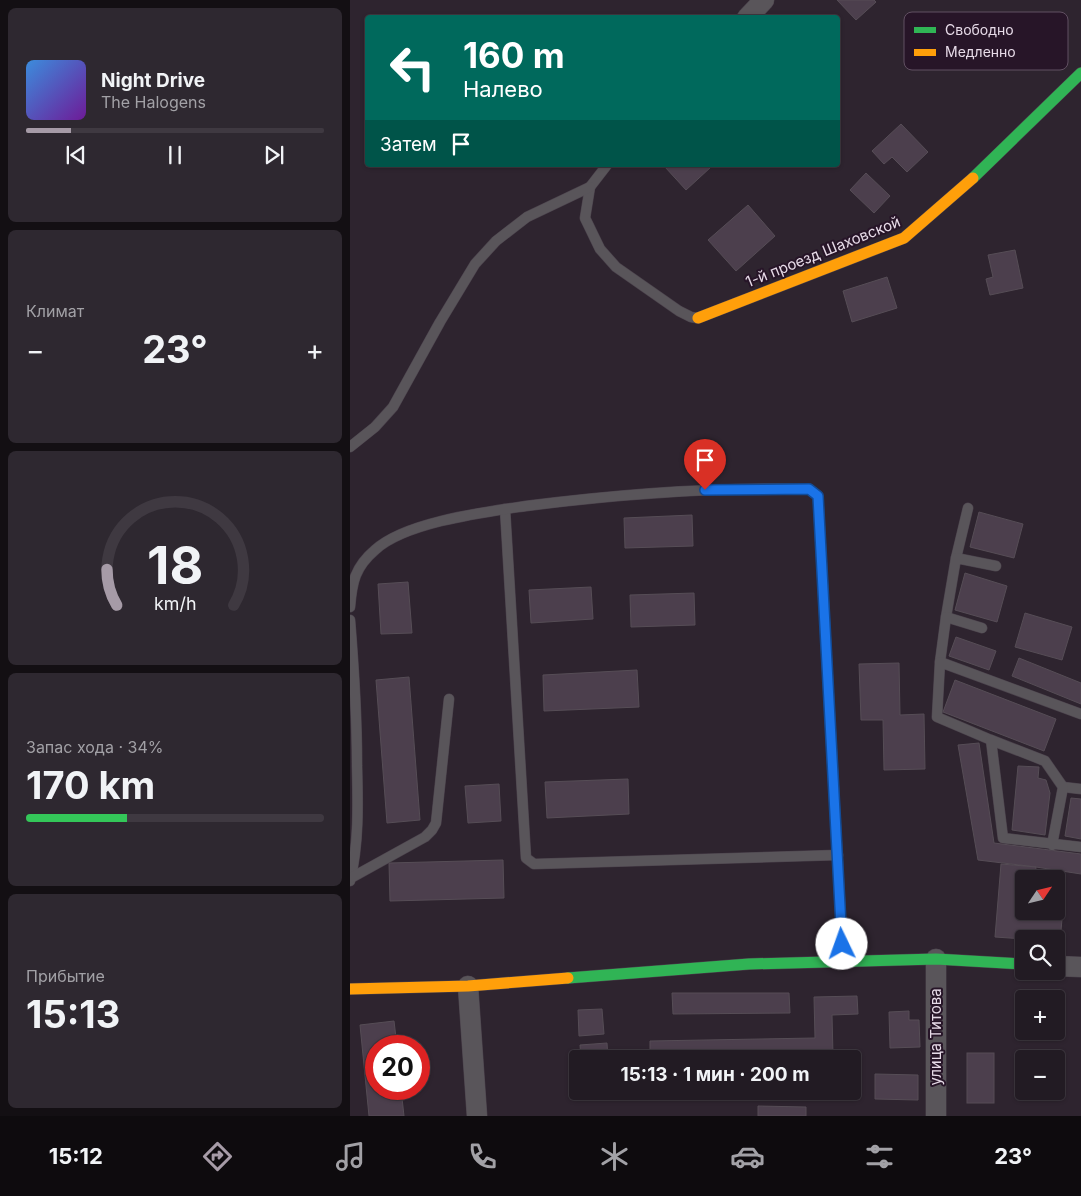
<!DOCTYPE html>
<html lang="ru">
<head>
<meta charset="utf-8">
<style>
  :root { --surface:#221b23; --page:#2e2830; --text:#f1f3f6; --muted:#a2a1a6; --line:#3f3941; --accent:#a69ba7 }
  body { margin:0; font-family:Inter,sans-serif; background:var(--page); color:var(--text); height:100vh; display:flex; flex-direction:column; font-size:19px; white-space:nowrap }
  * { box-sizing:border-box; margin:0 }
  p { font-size:16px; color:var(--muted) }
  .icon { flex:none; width:28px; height:28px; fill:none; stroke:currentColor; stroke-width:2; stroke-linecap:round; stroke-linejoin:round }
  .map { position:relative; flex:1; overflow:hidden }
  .details { display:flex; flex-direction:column; gap:8px; padding:8px; background:#130f13; width:350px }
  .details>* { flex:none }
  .guide { position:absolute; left:15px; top:15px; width:475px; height:152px; border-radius:5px; box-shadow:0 1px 4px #0004,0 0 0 1px var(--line); background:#00695c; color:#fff; overflow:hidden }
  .needle { width:32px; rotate:55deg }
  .buttons { position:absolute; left:665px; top:870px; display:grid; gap:10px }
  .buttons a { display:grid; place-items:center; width:50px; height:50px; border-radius:5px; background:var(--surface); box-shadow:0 1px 4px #0004,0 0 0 1px var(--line); font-size:25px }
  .speed { position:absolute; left:15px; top:1035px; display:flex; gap:10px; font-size:25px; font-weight:700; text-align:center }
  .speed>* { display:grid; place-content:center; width:65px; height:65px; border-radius:50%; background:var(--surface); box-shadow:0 1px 4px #0004,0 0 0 1px var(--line); line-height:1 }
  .speed .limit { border:8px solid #d22; background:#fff; color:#111 }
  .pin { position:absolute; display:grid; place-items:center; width:42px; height:42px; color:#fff; margin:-51px -21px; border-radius:50% 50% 50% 0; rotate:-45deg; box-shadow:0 0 5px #0007 }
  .pin .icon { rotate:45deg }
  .me { position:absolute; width:55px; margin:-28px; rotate:357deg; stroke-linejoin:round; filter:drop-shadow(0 0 4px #0008) }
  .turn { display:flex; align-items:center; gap:18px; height:105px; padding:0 15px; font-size:22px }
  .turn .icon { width:65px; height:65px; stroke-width:2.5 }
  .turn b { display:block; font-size:35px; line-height:42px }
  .then { display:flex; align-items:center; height:48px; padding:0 15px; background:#0003; gap:10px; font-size:19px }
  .big { font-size:38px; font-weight:700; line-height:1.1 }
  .details .widget { flex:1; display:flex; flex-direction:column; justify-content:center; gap:8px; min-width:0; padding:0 18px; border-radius:8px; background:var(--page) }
  .details .dial { align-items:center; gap:0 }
  .dial svg { height:130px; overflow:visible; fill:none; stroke:var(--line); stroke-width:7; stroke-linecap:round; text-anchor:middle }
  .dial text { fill:var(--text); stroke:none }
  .song { display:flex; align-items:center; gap:15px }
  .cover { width:60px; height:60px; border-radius:8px; background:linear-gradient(135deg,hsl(210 70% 55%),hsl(280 70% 35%)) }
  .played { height:5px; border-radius:2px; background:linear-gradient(90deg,var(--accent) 15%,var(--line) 15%) }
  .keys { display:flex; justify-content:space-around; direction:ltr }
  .heat { display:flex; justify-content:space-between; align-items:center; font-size:28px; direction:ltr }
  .charge { height:8px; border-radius:4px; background:linear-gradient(90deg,#34c759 34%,var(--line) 0) }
  .trip { position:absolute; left:219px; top:1050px; width:292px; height:50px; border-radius:5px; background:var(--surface); box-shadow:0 1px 4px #0004,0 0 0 1px var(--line); font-weight:700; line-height:50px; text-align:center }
  .tab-bar { display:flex; height:80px; justify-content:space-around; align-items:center; background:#0e0b0e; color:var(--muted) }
  .tab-bar .icon { width:35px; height:35px }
  .tab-bar .on { color:var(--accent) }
  .tab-bar b { font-size:22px; color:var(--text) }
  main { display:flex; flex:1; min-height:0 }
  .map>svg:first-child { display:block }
  .building { fill:#4c3f4d; stroke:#564d56 }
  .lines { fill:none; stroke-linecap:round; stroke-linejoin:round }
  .lane-casing { stroke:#4b424c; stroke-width:11 }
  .street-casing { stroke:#4b424c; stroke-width:21 }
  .fast-casing { stroke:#4b424c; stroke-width:12 }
  .slow-casing { stroke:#4b424c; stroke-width:12 }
  .lane { stroke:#59555a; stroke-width:10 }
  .street { stroke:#59555a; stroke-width:20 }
  .fast { stroke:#30b455; stroke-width:11 }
  .slow { stroke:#ff9f0a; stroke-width:11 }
  .route-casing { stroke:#114b97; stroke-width:12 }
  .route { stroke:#1a73e8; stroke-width:9 }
  .labels { text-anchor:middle; stroke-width:4; stroke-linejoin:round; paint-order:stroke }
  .street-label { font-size:15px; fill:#e7dbe8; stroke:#271528 }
  .key { fill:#271528; stroke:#615062; stroke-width:1 }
  .key-label { font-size:14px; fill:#e7dbe8 }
</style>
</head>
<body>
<main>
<section class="details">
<div class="widget">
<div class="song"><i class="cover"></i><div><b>Night Drive</b><p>The Halogens</p></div></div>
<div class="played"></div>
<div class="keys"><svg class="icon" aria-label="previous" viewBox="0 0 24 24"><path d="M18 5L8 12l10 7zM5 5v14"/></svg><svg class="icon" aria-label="pause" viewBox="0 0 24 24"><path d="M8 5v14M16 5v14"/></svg><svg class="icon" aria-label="next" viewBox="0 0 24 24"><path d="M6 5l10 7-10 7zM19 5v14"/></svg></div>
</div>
<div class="widget"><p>Климат</p>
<div class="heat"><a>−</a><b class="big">23°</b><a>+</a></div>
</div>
<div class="widget dial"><svg viewBox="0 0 100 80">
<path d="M14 69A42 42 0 1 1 86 69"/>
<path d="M14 69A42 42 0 0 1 8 47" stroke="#a69ba7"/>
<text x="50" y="56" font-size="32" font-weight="700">18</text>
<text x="50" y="72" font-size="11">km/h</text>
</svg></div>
<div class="widget"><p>Запас хода · 34%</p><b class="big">170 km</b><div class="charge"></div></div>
<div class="widget"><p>Прибытие</p><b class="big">15:13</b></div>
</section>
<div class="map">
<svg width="731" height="1116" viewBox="0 0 731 1116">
  <rect width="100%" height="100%" fill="#2e242f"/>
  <!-- building -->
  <g class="building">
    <polygon points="487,0 524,0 526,2 506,20"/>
    <polygon points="551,124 578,152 557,172 542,157 534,164 522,151"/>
    <polygon points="317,165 360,165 361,167 336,190 315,167"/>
    <polygon points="516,173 540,196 524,213 500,190"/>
    <polygon points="398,205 425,236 386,271 358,240"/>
    <polygon points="665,250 673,288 640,295 636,279 643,277 638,255"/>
    <polygon points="537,277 547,308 502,322 493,291"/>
    <polygon points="629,512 673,524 664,558 620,547"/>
    <polygon points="342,515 343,546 275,548 274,518"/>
    <polygon points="615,573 657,586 647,622 605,610"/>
    <polygon points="58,582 62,633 31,634 28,584"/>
    <polygon points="241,587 243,619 181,623 179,590"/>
    <polygon points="344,593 345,625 281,627 280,595"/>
    <polygon points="675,613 722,627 712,660 665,647"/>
    <polygon points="606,637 646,651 639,670 599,656"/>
    <polygon points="669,658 731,683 731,704 662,676"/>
    <polygon points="549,663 550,715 574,714 575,769 534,770 533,720 511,720 509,664"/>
    <polygon points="287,670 289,707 194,711 193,675"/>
    <polygon points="59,677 70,820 37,823 26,680"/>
    <polygon points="605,680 706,719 694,751 593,712"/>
    <polygon points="629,743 644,843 731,854 731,874 686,867 628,860 608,745"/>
    <polygon points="668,766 689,767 688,778 696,780 700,793 695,835 662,830"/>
    <polygon points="278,779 279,814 197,818 195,782"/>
    <polygon points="149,784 151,821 118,823 115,786"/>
    <polygon points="721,798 731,799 731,839 715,836"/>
    <polygon points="153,860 154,898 40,901 39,863"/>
    <polygon points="651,864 686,867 685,879 674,879 674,911 683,911 682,916 712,919 710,942 706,942 706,939 674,939 645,937"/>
    <polygon points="322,993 439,993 440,1013 323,1014"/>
    <polygon points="507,996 508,1014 482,1015 483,1055 300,1059 300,1041 465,1038 464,997"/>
    <polygon points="252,1009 254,1034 229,1036 228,1010"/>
    <polygon points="559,1011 559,1020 569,1020 570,1047 540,1048 539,1012"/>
    <polygon points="44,1021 47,1046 26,1046 26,1089 51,1089 54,1116 19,1116 10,1025"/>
    <polygon points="257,1043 258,1059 231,1059 230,1045"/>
    <rect x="617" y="1053" width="27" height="50"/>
    <polygon points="525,1074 568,1075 568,1100 525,1099"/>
    <polygon points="408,1106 456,1107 456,1116 408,1116"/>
  </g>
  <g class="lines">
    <!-- lane casing -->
    <g class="lane-casing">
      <g id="lane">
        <polyline points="257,165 240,187 235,218 250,249 266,267 329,311 341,317 347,318"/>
        <polyline points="0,447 25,427 43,407 90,322 125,264 146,241 177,217 240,187"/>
        <polyline points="155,509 176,858 184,864 488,855"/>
        <polyline points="606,558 618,508"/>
        <path d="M 0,607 C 2,582 5,567 25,550 C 55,522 135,512 176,506 C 269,494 364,487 459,489 L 468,496 L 493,961"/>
        <polyline points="596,617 606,558 646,566"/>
        <path d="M 0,620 C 4,669 7,717 7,766 C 8,804 9,844 0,881"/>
        <polyline points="590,662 596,617 632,628"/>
        <polyline points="641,740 587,717 590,662 731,714"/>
        <polyline points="713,787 731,789"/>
        <polyline points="702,845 713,787 695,761 641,740 653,838 731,847"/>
        <polyline points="1,878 75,837 82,830 86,823 99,699"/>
      </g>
    </g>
    <!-- street casing -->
    <g class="street-casing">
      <g id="street">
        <polyline points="397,18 414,0"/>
        <polyline points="706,966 731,967"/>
        <polyline points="118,986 127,1116"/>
        <polyline points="586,1116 586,959"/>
      </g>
    </g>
    <!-- fast casing -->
    <g class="fast-casing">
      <g id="fast">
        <polyline points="623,178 731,73"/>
        <polyline points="218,978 399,964 586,959 674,964"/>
      </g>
    </g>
    <!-- slow casing -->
    <g class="slow-casing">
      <g id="slow">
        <polyline points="348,318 554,238 623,178"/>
        <polyline points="0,989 118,986 218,978"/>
      </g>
    </g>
    <!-- lane -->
    <use href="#lane" class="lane"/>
    <!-- street -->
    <use href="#street" class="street"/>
    <!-- fast -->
    <use href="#fast" class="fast"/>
    <!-- slow -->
    <use href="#slow" class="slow"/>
  </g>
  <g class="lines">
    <!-- route casing -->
    <g class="route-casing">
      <polyline id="route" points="355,490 459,489 468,496 492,944"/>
    </g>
    <!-- route -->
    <use href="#route" class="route"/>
  </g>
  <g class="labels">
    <!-- street labels -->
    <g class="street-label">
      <text transform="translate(473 252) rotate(-22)" y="5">1-й проезд Шаховской</text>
      <text transform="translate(586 1037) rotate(-90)" y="5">улица Титова</text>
    </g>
  </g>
  <!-- legend -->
  <rect x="554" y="12" width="164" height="58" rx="8" class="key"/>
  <rect x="564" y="27" width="22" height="6" fill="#30b455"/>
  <rect x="564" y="49" width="22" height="7" fill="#ff9f0a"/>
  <g class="key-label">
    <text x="595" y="35">Свободно</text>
    <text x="595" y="57">Медленно</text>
  </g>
</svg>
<div class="buttons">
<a><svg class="needle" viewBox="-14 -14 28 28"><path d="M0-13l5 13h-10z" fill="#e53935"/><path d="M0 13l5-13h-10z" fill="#a2a1a6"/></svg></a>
<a><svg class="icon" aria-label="search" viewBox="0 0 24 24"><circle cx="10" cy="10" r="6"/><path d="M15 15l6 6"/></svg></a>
<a>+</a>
<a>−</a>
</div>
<div class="speed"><div class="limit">20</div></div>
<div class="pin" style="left:355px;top:490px;background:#d93025"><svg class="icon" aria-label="arrive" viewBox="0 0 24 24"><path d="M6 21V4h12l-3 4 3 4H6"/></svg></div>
<svg class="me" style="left:492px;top:944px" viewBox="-20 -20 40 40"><circle r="19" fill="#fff"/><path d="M0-13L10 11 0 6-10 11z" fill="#1a73e8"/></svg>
<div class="trip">15:13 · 1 мин · 200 m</div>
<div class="guide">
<div class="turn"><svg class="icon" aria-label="left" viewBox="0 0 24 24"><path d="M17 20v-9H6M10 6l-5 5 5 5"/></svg><div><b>160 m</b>Налево</div></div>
<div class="then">Затем<svg class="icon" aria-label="arrive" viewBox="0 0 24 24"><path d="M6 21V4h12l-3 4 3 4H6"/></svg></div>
</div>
</div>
</main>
<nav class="tab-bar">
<b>15:12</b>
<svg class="icon on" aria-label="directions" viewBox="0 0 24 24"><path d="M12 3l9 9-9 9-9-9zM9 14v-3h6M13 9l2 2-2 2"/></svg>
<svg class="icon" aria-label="music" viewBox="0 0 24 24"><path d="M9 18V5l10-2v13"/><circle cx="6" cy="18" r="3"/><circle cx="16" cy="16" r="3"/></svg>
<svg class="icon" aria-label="phone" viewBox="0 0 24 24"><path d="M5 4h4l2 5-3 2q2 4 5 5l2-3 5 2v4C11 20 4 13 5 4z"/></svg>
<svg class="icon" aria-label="climate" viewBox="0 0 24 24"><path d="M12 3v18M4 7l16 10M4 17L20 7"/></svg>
<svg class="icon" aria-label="car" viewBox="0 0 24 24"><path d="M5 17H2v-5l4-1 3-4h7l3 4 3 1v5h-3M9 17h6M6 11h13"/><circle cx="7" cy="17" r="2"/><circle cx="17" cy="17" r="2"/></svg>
<svg class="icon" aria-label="filters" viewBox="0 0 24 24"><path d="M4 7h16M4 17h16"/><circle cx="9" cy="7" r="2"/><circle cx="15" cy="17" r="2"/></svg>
<b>23°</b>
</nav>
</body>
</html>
